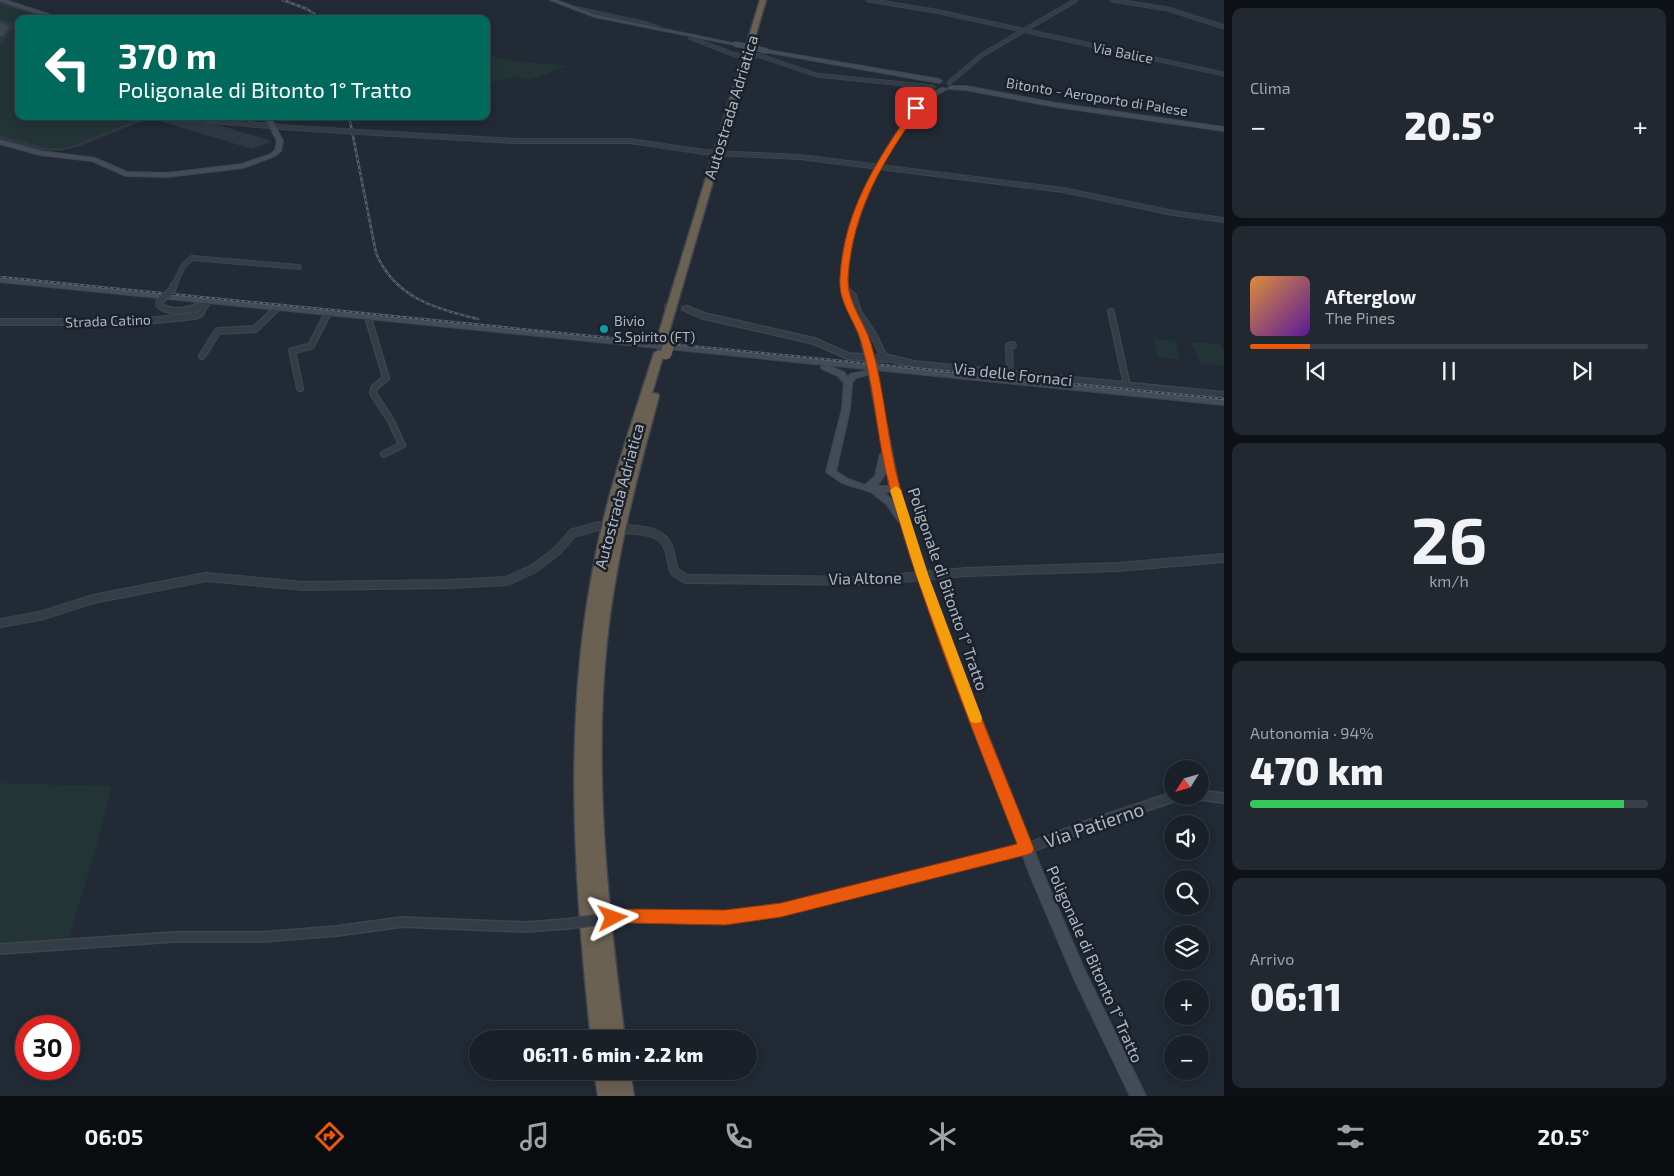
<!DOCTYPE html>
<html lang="it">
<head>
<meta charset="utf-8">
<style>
  :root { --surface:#192028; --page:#222830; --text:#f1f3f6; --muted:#9fa3a8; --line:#373e45; --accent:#ea580c }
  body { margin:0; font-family:"Exo 2",sans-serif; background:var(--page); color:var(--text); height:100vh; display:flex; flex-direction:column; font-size:19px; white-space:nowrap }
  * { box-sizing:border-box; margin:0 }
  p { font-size:16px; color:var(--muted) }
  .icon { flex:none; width:28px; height:28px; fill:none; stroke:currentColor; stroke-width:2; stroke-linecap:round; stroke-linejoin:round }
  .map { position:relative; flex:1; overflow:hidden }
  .drawer { display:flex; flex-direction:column; gap:8px; padding:8px; background:#0e1216; width:450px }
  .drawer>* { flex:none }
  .banner { position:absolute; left:15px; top:15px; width:475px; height:105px; border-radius:10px; box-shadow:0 2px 12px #0003,0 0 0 1px var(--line); background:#00695c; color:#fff; overflow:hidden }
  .needle { width:32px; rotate:233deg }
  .buttons { position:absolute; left:1164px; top:760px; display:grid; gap:10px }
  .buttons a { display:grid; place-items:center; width:45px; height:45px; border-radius:50%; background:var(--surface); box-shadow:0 2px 12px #0003,0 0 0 1px var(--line); font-size:25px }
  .speed { position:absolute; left:15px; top:1015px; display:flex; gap:10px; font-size:25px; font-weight:700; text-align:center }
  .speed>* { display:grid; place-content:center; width:65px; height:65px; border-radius:50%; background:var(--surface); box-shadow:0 2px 12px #0003,0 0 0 1px var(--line); line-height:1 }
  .speed .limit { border:8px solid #d22; background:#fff; color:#111 }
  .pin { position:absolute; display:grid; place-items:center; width:42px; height:42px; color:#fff; margin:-21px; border-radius:10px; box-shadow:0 2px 8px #0006 }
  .me { position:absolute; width:55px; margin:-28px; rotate:86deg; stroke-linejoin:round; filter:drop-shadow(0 0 4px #0008) }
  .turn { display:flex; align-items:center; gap:18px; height:105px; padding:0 20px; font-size:22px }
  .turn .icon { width:65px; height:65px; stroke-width:2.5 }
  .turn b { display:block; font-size:35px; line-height:42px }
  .big { font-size:38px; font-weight:800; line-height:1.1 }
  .drawer .widget { flex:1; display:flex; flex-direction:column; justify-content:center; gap:8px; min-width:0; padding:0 18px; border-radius:10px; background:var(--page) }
  .drawer .dial { align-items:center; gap:0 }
  .dial b { font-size:65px; line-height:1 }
  .song { display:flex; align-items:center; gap:15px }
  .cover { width:60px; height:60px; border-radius:8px; background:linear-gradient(135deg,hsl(30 70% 55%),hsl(270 70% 35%)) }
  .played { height:5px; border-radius:2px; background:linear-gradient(90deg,var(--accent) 15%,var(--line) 15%) }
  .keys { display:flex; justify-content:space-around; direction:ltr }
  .heat { display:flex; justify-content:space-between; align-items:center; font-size:28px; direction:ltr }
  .charge { height:8px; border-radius:4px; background:linear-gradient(90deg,#34c759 94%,var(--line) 0) }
  .trip { position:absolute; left:469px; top:1030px; width:288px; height:50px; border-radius:25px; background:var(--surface); box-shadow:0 2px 12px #0003,0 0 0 1px var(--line); font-weight:800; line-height:50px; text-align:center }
  .tab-bar { display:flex; height:80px; justify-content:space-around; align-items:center; background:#0a0d10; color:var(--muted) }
  .tab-bar .icon { width:35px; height:35px }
  .tab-bar .selected { color:var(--accent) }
  .tab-bar b { font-size:22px; color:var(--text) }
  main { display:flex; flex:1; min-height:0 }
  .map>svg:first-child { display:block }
  .airport { fill:#2f3742 }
  .green { fill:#233436 }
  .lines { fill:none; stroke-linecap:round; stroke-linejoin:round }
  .taxiway { fill:#3c4550; fill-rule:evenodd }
  .street-tunnel { stroke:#363f4a; stroke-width:5.5; stroke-dasharray:5.5 3; stroke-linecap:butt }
  .street-far4-casing { stroke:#3e454f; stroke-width:5 }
  .street-far3-casing { stroke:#3e454f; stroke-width:6 }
  .street-far2-casing { stroke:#3e454f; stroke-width:8 }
  .street-far1-casing { stroke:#3e454f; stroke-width:10 }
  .street-casing { stroke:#3e454f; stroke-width:12 }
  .secondary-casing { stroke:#3e454f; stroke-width:2 }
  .highway-casing { stroke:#3f4650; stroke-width:3 }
  .street-far4 { stroke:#343c46; stroke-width:4 }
  .street-far3 { stroke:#343c46; stroke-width:4.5 }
  .street-far2 { stroke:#343c46; stroke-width:5.5 }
  .street-far1 { stroke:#343c46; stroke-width:8 }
  .street { stroke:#343c46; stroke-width:9 }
  .secondary { fill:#424b58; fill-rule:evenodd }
  .highway { fill:#6b6152; fill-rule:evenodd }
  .rail-casing { stroke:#56606c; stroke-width:2.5 }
  .rail { stroke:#1a212a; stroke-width:1; stroke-dasharray:3; stroke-linecap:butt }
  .street-bridge-far3-casing { stroke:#3e454f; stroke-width:5; stroke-linecap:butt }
  .street-bridge-far2-casing { stroke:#3e454f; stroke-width:6; stroke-linecap:butt }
  .street-bridge-far1-casing { stroke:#3e454f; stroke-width:8; stroke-linecap:butt }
  .street-bridge-casing { stroke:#3e454f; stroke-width:12; stroke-linecap:butt }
  .secondary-bridge-far1-casing { stroke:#3e454f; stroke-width:6; stroke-linecap:butt }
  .secondary-bridge-casing { stroke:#3e454f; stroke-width:10; stroke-linecap:butt }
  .highway-bridge-casing { stroke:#3f4650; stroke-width:12; stroke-linecap:butt }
  .street-bridge-far3 { stroke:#343c46; stroke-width:4 }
  .street-bridge-far2 { stroke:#343c46; stroke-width:4.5 }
  .street-bridge-far1 { stroke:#343c46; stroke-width:5.5 }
  .street-bridge { stroke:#343c46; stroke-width:9 }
  .secondary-bridge-far1 { stroke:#424b58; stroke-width:5 }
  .secondary-bridge { stroke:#424b58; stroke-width:8 }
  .highway-bridge { stroke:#6b6152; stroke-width:11 }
  .route { fill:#ea580c; stroke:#983908 }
  .slow { fill:#f59e0b }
  .culture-dot { fill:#0f9aa8; stroke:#1a212a; stroke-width:2 }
  .labels { text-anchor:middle; stroke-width:5; stroke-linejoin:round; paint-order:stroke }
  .far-street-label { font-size:14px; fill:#aeb6c2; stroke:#1a212a }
  .far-poi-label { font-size:14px; fill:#aeb6c2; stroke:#1a212a; text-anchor:start }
  .street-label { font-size:16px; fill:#aeb6c2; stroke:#1a212a }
  .near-street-label { font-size:19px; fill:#aeb6c2; stroke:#1a212a }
</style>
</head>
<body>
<main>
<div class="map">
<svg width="1224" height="1096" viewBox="0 0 1224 1096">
  <rect width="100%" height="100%" fill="#212a35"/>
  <!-- airport -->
  <polygon class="airport" points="0,2 56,19 19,19 19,116 189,116 272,141 252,149 150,118 77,147 60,151 40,150 0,139"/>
  <!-- green -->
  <g class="green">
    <polygon points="0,4 46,19 19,19 19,116 147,116 67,148 48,148 0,135 0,44 15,27 12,23 0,19"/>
    <polygon points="486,54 505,60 567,66 530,80 515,76 486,84"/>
    <polygon points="1154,339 1175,341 1180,360 1158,357"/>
    <polygon points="1189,342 1220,344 1224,352 1224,366 1201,363"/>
    <polygon points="0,783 112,786 94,855 69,937 61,943 0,944"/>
  </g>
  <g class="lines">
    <!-- taxiway -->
    <polygon class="taxiway" points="0,22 9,27 3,36 0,36"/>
    <!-- street-tunnel -->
    <polyline class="street-tunnel" points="664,306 687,309"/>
    <!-- street-far4 casing -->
    <g class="street-far4-casing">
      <g id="street-far4">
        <polyline points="868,0 935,11 1224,74"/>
        <polyline points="1112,0 1168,9 1224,27"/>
        <polyline points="578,9 647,24 663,30"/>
        <polyline points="691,38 735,55"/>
        <polyline points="761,56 816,75 933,87"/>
        <polyline points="949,83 982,55 1076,0"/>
        <polyline points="208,121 264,126"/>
      </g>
    </g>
    <!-- street-far3 casing -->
    <g class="street-far3-casing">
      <g id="street-far3">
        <polyline points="249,124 294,128"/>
        <polyline points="393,134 514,141 630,141 704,152"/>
        <polyline points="734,154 800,157 1063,190 1173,213 1224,220"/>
        <polyline points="174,286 183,266 192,258 299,267"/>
      </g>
    </g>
    <!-- street-far2 casing -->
    <g class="street-far2-casing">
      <g id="street-far2">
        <polyline points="845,289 853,296 858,312 874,336 884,357 914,364 1224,395"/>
        <polyline points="172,290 174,285"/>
        <path d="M 160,301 L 159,305 C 174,316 190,309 206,304"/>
        <polyline points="687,309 704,316 814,341 848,356 887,359"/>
        <polyline points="1111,312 1127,385"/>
        <polyline points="368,317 386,378 374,388 373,393 391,421 402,445 384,454"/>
        <polyline points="0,322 137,322 195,316 200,314 207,301"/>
        <polyline points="202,356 218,331 255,329 277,308"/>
        <polyline points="1010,373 1009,346 1013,345"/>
        <polyline points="300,388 292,351 311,346 328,313"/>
      </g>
    </g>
    <!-- street-far1 casing -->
    <g class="street-far1-casing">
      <g id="street-far1">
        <path d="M 624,529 C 641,530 663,530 669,549 C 672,557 671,565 675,572 L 686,579 L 867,581 L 966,572 L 1118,567 L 1224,558"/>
        <polyline points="0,623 40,616 93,599 206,577 304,586 449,584 507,581 533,569 557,551 573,533 599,526"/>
      </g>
    </g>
    <!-- street casing -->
    <g class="street-casing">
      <g id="street">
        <polyline points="1200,795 1224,798"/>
        <polyline points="629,916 725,918 781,910 1026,849 1083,827 1176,796"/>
        <polyline points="0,949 173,937 262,937 337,931 402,922 525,927 566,924"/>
      </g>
    </g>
    <!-- secondary casing -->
    <g class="secondary-casing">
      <g id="secondary">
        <polygon points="0,0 5,0 64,19 56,19 0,1"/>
        <polygon points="550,0 556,0 596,15 737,44 735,45 595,17"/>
        <polygon points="767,50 939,79 942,81 939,83 765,52"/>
        <polygon points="951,86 966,86 1056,103 1224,127 1224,131 1056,107 966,90 949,89 948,88"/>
        <path d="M 942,88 L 947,89 C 939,94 931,97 925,103 C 887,139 844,233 848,286 C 849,301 859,314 865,328 C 869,337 871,347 873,357 L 872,359 L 866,359 C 862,350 861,339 858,330 C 852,314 841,301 841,284 C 839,232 867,177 895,135 C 908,116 920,97 942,88 Z"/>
        <polygon points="264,116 270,116 283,141 281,151 275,156 243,168 167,177 126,176 92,161 40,155 0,144 0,140 40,151 95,158 127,172 167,173 242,164 271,154 275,150 277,141"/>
        <path d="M 0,278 L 1224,399 L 1224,405 L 826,365 L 844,372 L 848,377 L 850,374 L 870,370 L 873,370 L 873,374 L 877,376 L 899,486 L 920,556 L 949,636 L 1044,875 L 1085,971 L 1146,1096 L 1130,1096 L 1075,981 L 1030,875 L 939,636 L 910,556 L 900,522 L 898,521 L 887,505 L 871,492 L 842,483 L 826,472 L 842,409 L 844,383 L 838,376 L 822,369 L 821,367 L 825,365 L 0,282 ZM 870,374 L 869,376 L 883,452 L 880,454 L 875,476 L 865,485 L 848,479 L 836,471 L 850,409 L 852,383 L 856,378 ZM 887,471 L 889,486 L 876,486 L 880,482 ZM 884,492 L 891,492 L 894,502 Z"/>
      </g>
    </g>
    <!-- highway casing -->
    <g class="highway-casing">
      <g id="highway">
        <polygon points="760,0 766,0 667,339 665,341 659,341 657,339"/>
        <path d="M 659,350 L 664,353 L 652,393 L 658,394 L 659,396 C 637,476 616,556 607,640 C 593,773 608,907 625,1039 L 591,1039 C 574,881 563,721 594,564 C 607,492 632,423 654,353 Z"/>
        <polygon points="594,1071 630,1071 634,1096 598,1096"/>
      </g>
    </g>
    <!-- street-far4 -->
    <use href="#street-far4" class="street-far4"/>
    <!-- street-far3 -->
    <use href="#street-far3" class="street-far3"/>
    <!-- street-far2 -->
    <use href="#street-far2" class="street-far2"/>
    <!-- street-far1 -->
    <use href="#street-far1" class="street-far1"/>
    <!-- street -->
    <use href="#street" class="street"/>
    <!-- secondary -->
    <use href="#secondary" class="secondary"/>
    <!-- highway -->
    <use href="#highway" class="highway"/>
    <!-- rail casing -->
    <g class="rail-casing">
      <g id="rail">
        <polyline points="283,0 307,9 322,19"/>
        <path d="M 349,116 L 376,253 C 394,297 435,309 478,319"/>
        <polyline points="0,277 1224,399"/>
      </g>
    </g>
    <!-- rail -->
    <use href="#rail" class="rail"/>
    <!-- street-bridge-far3 casing -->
    <g class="street-bridge-far3-casing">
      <polyline id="street-bridge-far3" points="735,55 761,56"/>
    </g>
    <!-- street-bridge-far2 casing -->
    <g class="street-bridge-far2-casing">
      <g id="street-bridge-far2">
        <polyline points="294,128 393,134"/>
        <polyline points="704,152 734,154"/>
      </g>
    </g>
    <!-- street-bridge-far1 casing -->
    <g class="street-bridge-far1-casing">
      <polyline id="street-bridge-far1" points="160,301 172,290"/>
    </g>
    <!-- street-bridge casing -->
    <g class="street-bridge-casing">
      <polyline id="street-bridge" points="566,924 629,916"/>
    </g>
    <!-- secondary-bridge-far1 casing -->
    <g class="secondary-bridge-far1-casing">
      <polyline id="secondary-bridge-far1" points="735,44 767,51"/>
    </g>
    <!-- secondary-bridge casing -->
    <g class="secondary-bridge-casing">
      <polyline id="secondary-bridge" points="869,357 873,376"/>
    </g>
    <!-- highway-bridge casing -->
    <g class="highway-bridge-casing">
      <polyline id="highway-bridge" points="666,354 670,339"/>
    </g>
    <!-- street-bridge-far3 -->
    <use href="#street-bridge-far3" class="street-bridge-far3"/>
    <!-- street-bridge-far2 -->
    <use href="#street-bridge-far2" class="street-bridge-far2"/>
    <!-- street-bridge-far1 -->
    <use href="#street-bridge-far1" class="street-bridge-far1"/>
    <!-- street-bridge -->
    <use href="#street-bridge" class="street-bridge"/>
    <!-- secondary-bridge-far1 -->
    <use href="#secondary-bridge-far1" class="secondary-bridge-far1"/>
    <!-- secondary-bridge -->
    <use href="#secondary-bridge" class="secondary-bridge"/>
    <!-- highway-bridge -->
    <use href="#highway-bridge" class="highway-bridge"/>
  </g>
  <!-- route -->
  <path class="route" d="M 914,107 L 920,108 C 882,163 853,209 848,277 C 847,303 864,321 871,344 C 885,391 887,441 900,488 C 935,611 987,730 1034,849 L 1032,853 L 1026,855 L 781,917 L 725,925 L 628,923 L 613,925 L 607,923 L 605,918 L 607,913 L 628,909 L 725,910 L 781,903 L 1017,844 C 972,727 923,610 890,488 C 877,441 875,391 862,345 C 856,321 838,304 840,278 C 844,210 877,160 914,107 Z"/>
  <!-- slow -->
  <polygon class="slow" points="896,486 901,490 929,577 982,718 981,722 976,723 971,722 969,718 917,577 890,490"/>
  <!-- markers -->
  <circle class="culture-dot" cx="604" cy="329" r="5"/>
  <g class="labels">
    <!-- far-street labels -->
    <g class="far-street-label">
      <text transform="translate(1123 53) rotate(11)" y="5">Via Balice</text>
      <text transform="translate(1097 97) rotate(9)" y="5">Bitonto - Aeroporto di Palese</text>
      <text transform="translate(108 321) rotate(-2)" y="5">Strada Catino</text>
    </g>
    <!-- far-poi labels -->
    <g class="far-poi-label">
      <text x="614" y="326">Bivio<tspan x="614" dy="16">S.Spirito (FT)</tspan></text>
    </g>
    <!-- street labels -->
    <g class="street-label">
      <text transform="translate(731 107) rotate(-73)" y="6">Autostrada Adriatica</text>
      <text transform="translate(1013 374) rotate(6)" y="6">Via delle Fornaci</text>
      <text transform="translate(619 496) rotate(-75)" y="6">Autostrada Adriatica</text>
      <text transform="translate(865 578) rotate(-1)" y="6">Via Altone</text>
      <text transform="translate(948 589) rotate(71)" y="6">Poligonale di Bitonto 1° Tratto</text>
      <text transform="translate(1095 964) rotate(66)" y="6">Poligonale di Bitonto 1° Tratto</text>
    </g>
    <!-- near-street labels -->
    <g class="near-street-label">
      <text transform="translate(1094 825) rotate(-19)" y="7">Via Patierno</text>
    </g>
  </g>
</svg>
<div class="buttons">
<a><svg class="needle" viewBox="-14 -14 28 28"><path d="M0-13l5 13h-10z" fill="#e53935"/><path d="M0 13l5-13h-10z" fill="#9fa3a8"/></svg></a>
<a><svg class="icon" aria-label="sound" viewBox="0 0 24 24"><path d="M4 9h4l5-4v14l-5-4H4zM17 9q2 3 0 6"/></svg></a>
<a><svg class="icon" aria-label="search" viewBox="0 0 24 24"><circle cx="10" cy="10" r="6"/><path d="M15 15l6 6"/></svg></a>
<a><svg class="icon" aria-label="layers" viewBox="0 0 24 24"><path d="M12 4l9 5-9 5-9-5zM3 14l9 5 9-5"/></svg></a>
<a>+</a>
<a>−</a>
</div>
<div class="speed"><div class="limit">30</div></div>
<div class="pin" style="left:916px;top:108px;background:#d93025"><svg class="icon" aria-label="arrive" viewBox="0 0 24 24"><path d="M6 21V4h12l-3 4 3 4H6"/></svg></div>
<svg class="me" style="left:613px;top:918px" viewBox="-20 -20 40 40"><path d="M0-17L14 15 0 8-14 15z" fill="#ea580c" stroke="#fff" stroke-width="4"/></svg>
<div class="trip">06:11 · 6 min · 2.2 km</div>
<div class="banner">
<div class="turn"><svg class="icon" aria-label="left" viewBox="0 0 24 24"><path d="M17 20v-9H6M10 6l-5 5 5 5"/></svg><div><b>370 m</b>Poligonale di Bitonto 1° Tratto</div></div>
</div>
</div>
<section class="drawer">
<div class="widget"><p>Clima</p>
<div class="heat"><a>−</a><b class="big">20.5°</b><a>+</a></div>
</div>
<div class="widget">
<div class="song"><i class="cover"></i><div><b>Afterglow</b><p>The Pines</p></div></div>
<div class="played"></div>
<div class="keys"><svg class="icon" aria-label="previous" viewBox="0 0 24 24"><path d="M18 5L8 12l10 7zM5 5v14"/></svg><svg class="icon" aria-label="pause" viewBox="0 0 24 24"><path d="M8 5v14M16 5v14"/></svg><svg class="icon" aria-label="next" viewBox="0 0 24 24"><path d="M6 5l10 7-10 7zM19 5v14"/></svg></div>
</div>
<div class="widget dial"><b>26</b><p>km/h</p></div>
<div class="widget"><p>Autonomia · 94%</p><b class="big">470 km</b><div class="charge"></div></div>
<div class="widget"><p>Arrivo</p><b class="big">06:11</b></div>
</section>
</main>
<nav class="tab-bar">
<b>06:05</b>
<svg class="icon selected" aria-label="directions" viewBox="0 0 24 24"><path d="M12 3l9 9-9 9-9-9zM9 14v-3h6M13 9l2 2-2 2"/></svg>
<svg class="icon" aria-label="music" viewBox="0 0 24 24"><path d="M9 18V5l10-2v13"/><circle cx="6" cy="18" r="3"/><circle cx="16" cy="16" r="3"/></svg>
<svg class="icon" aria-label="phone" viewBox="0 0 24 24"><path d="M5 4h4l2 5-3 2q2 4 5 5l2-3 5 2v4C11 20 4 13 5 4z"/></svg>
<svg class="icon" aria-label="climate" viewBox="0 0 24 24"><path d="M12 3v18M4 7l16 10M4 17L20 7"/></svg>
<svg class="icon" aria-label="car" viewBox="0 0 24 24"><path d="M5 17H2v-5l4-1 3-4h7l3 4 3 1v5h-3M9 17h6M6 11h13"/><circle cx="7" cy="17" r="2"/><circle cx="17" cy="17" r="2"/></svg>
<svg class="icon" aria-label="filters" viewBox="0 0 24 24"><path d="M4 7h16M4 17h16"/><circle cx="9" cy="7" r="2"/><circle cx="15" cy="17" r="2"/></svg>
<b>20.5°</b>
</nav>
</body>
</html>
